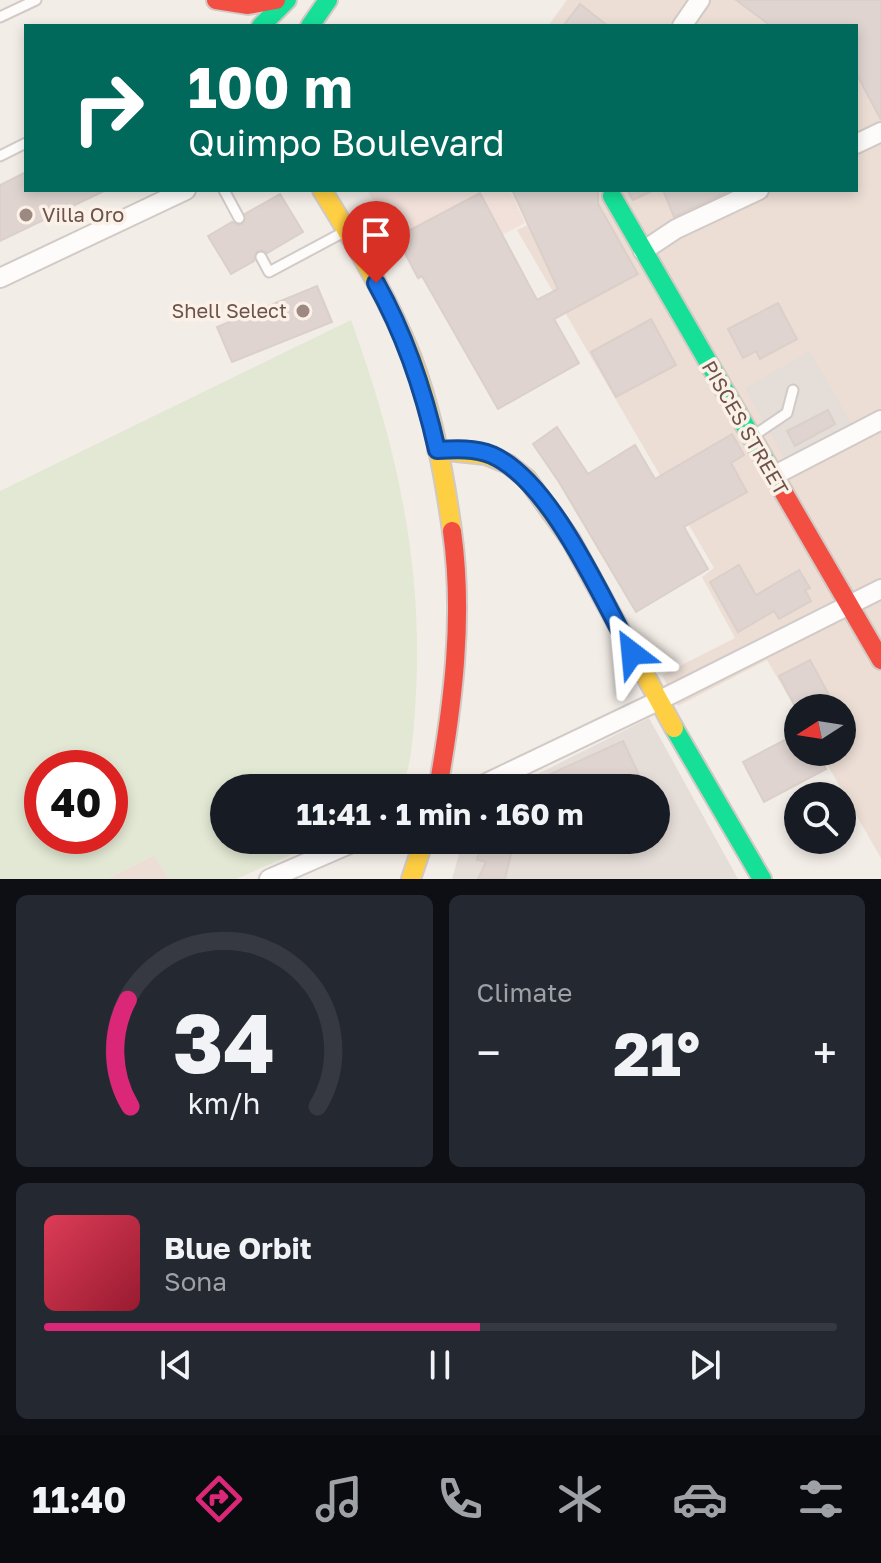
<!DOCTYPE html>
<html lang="en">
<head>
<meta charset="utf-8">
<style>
  :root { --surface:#171b24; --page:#242831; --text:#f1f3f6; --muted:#9ea1a6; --line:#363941; --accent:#db2777 }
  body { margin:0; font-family:"Golos Text",sans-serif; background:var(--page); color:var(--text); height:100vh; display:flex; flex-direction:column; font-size:30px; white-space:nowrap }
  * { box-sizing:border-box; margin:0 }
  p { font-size:26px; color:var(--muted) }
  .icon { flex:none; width:44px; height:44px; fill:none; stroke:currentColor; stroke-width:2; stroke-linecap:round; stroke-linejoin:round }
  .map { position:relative; height:879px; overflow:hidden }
  .side { display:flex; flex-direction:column; gap:16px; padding:16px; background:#0d0f14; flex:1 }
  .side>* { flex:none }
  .hud { position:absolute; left:24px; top:24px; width:834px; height:168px; border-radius:0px; box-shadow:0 4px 12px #0003; background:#00695c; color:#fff; overflow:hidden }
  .needle { width:52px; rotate:258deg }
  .controls { position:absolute; left:784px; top:694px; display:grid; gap:16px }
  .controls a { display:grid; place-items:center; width:72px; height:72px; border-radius:50%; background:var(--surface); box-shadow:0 4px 12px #0003; font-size:40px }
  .speed { position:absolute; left:24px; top:750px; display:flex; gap:16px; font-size:40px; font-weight:700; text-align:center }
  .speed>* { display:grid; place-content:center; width:104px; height:104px; border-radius:50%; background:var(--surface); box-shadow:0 4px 12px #0003; line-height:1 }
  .speed .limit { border:12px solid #d22; background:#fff; color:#111 }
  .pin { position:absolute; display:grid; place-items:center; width:68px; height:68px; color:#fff; margin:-82px -34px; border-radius:50% 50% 50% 0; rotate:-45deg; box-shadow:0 0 8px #0007 }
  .pin .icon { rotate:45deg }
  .me { position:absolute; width:88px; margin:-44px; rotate:331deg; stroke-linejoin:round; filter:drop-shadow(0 0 6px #0008) }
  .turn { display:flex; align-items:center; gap:28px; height:168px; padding:0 32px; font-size:36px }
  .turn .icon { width:104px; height:104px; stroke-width:2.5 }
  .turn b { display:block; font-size:56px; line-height:68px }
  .big { font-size:60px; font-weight:700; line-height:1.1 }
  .side .widget { flex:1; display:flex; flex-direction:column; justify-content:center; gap:12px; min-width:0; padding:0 28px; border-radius:12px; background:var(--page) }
  .side .dial { align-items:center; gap:0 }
  .dial svg { height:208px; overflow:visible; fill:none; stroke:var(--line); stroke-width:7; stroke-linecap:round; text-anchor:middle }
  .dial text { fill:var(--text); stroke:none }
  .song { display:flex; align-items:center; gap:24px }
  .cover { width:96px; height:96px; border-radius:12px; background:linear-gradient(135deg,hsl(350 70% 55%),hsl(350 70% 35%)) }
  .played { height:8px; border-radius:4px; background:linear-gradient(90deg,var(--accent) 55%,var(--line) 55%) }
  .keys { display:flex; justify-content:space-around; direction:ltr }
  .heat { display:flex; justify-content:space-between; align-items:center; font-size:44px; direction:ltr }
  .side .tiles { flex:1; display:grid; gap:16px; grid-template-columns:1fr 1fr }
  .widget:last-child { grid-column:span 2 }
  .trip { position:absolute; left:210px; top:774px; width:460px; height:80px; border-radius:40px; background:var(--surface); box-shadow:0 4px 12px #0003; font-weight:700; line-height:80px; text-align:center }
  .dock { display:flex; height:128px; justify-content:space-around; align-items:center; background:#090b0e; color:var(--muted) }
  .dock .icon { width:56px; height:56px }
  .dock .active { color:var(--accent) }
  .dock b { font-size:36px; color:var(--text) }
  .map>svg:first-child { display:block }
  .residential { fill:#ecded5 }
  .commercial { fill:#f2e1db }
  .industrial { fill:#e5ddd8 }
  .green { fill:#e2e8d3; fill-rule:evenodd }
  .building { fill:#dfd4d0; stroke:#dbcfca; stroke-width:2 }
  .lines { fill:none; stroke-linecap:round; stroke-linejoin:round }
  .lane-casing { stroke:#d2cac6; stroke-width:13 }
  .street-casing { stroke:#d2cac6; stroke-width:22 }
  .fast-casing { stroke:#d2c8c4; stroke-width:22 }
  .slow-casing { stroke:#d2c8c4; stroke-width:22 }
  .jam-casing { stroke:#d2c8c4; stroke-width:22 }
  .lane { stroke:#fdfcfb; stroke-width:9 }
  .street { stroke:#fdfcfb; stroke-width:18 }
  .fast { stroke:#16e098; stroke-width:18 }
  .slow { stroke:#ffcf43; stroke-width:18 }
  .jam { stroke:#f24e42; stroke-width:18 }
  .route-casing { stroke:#114b97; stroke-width:20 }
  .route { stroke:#1a73e8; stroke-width:14 }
  .poi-dot { fill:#9b8982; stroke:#fcf1e7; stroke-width:3 }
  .labels { text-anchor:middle; stroke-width:7; stroke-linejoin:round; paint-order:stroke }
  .poi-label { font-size:20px; fill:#6c534c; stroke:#fcf1e7; text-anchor:start }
  .street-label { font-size:20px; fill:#6c534c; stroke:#fcf1e7 }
</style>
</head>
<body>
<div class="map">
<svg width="881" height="879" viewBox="0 0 881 879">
  <rect width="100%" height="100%" fill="#f3ede7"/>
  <!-- residential -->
  <g class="residential">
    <polygon points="567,0 881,0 881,858 820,752 842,752 842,708 798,708 798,713 767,660 678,706 662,675 735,638 702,577 714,568 517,230 601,190 856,190 856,26 548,26"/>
    <polygon points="154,855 169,879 107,879"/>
  </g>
  <!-- commercial -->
  <polygon class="commercial" points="367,190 510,190 525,223 418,280"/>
  <!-- industrial -->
  <g class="industrial">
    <polygon points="810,351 851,423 785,460 745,388"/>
    <polygon points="649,718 738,879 452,879 463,840 656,840 656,788 510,788"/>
  </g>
  <!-- green -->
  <path class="green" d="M 351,320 C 398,449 425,571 415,710 C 413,734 412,766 401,788 L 224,788 L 224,840 L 325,840 L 236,879 L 169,879 L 154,855 L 107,879 L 0,879 L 0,491 ZM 42,768 L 110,768 L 110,836 L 42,836 Z"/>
  <!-- building -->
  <g class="building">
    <polygon points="736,0 881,0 881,120 856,73 856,26 771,26"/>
    <polygon points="580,4 608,26 563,26"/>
    <polygon points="26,172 26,190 106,190 0,241 0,185"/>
    <polygon points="512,190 598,190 598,204 638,274 554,319 579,363 498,409 422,276 418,278 397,237 480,193 537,300 558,289"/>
    <polygon points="627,190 654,190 633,200"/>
    <polygon points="663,190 731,190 674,217"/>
    <polygon points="280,194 303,232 267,253 262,250 257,251 254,261 231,274 208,236 232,222 238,225 243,224 245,214"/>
    <polygon points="317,286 332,322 232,362 217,327"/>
    <polygon points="778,303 797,339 760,359 756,351 743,358 728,329"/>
    <polygon points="651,319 676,365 616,397 591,352"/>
    <polygon points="828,410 835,424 795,446 787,431"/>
    <polygon points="557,427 588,474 635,445 655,479 732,434 744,455 731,463 747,492 684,527 708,569 636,612 559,482 533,444"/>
    <polygon points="739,565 756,595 799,570 810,588 805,590 811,601 779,619 774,611 738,632 710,582"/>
    <polygon points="810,660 836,708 796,708 779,676"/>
    <polygon points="798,733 798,752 817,752 826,769 764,802 743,762"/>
    <polygon points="623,741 639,775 611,788 520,788"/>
    <polygon points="481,843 512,850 505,879 478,879 486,862 477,860"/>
  </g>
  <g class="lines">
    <!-- lane casing -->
    <g class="lane-casing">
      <g id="lane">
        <polyline points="0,17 36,0"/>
        <polyline points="0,156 26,143"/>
        <polyline points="224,190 239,218"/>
        <polyline points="261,257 269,272 342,233"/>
        <polyline points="753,436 787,413 793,390"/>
      </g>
    </g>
    <!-- street casing -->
    <g class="street-casing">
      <g id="street">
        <polyline points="682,26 700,0"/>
        <polyline points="856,144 881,132"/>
        <polyline points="643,251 676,229 759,190"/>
        <polyline points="0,278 186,190"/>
        <polyline points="773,476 881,420"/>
        <polyline points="476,788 658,701 881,589"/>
        <polyline points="269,879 359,840"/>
      </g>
    </g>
    <!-- fast casing -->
    <g class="fast-casing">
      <g id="fast">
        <polyline points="261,26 287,0"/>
        <polyline points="310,26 328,0"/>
        <polyline points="612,196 784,493"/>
        <polyline points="674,728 762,879"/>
      </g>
    </g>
    <!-- slow casing -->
    <g class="slow-casing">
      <g id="slow">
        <path d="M 322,190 C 355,244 389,299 412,358 C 433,414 444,472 452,531"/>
        <polyline points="437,450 486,455 508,464 527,479 571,540 674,728"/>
        <polyline points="411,879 424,840"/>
      </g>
    </g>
    <!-- jam casing -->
    <g class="jam-casing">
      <g id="jam">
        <polyline points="216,0 248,5 276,0"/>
        <polyline points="784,493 881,660"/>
        <path d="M 438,788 C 453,704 464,617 452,531"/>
      </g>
    </g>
    <!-- lane -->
    <use href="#lane" class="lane"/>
    <!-- street -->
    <use href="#street" class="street"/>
    <!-- fast -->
    <use href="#fast" class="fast"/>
    <!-- slow -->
    <use href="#slow" class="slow"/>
    <!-- jam -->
    <use href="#jam" class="jam"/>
  </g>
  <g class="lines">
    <!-- route casing -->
    <g class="route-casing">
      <path id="route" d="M 376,283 C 405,335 424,392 437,450 C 456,449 475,448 492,455 C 551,481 601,597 632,653"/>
    </g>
    <!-- route -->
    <use href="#route" class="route"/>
  </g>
  <!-- markers -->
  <g class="poi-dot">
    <circle cx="26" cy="215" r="8"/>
    <circle cx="303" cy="311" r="8"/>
  </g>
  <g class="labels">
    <!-- poi labels -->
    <g class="poi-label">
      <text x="42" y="222">Villa Oro</text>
      <text x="287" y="318" text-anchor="end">Shell Select</text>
    </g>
    <!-- street labels -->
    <g class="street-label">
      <text transform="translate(745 428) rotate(60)" y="7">PISCES STREET</text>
    </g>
  </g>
</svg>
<div class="controls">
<a><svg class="needle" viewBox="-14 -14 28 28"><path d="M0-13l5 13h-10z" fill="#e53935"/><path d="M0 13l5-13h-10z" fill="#9ea1a6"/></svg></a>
<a><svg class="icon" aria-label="search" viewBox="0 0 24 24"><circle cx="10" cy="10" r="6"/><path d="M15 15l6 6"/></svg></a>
</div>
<div class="speed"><div class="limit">40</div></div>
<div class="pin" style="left:376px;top:283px;background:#d93025"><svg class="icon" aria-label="arrive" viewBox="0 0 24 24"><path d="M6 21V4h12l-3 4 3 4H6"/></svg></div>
<svg class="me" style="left:632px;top:653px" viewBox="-20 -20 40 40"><path d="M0-17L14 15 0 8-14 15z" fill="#1a73e8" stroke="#fff" stroke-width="4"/></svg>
<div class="trip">11:41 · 1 min · 160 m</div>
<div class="hud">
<div class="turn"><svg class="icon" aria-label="right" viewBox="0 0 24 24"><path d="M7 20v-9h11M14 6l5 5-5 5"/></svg><div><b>100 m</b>Quimpo Boulevard</div></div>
</div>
</div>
<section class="side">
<div class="tiles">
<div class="widget dial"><svg viewBox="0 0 100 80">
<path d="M14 69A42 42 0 1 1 86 69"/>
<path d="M14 69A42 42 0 0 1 13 28" stroke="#db2777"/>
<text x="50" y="56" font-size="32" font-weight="700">34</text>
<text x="50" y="72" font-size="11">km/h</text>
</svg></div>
<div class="widget"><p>Climate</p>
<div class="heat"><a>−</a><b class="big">21°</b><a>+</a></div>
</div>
<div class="widget">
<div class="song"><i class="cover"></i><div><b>Blue Orbit</b><p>Sona</p></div></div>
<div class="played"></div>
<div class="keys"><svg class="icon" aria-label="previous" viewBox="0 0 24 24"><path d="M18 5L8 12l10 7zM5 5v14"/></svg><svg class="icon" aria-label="pause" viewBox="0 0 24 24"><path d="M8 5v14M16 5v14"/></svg><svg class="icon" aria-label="next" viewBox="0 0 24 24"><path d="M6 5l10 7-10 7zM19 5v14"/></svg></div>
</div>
</div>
</section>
<nav class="dock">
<b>11:40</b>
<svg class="icon active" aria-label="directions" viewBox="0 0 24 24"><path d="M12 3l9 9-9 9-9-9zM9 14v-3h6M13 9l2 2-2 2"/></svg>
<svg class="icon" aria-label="music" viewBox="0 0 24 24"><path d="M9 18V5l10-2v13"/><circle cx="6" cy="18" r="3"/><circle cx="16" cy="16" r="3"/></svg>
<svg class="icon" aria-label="phone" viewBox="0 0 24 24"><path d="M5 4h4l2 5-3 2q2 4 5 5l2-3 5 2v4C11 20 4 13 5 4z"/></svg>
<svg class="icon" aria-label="climate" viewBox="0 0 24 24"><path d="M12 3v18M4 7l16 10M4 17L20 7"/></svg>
<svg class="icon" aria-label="car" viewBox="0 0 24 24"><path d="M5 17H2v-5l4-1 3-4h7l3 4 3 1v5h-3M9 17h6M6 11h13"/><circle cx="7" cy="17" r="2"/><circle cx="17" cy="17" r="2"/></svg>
<svg class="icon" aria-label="filters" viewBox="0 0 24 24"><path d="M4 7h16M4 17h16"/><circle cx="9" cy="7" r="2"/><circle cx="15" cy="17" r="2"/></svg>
</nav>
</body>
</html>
